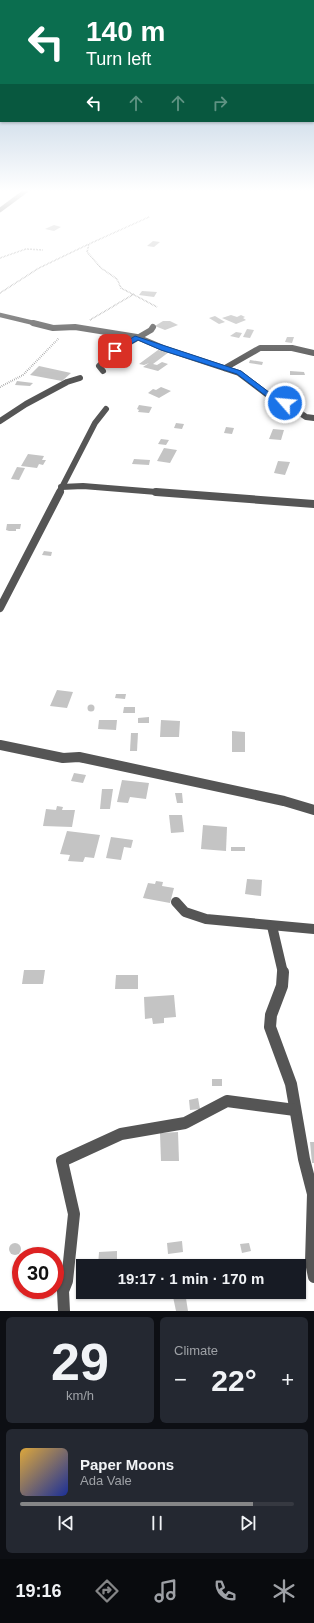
<!DOCTYPE html>
<html lang="en">
<head>
<meta charset="utf-8">
<style>
  :root { --surface:#171b24; --page:#242831; --text:#f1f3f6; --muted:#9ea1a6; --line:#363941; --accent:#858687 }
  body { margin:0; font-family:Arial,sans-serif; background:var(--page); color:var(--text); height:100vh; display:flex; flex-direction:column; font-size:15px; white-space:nowrap }
  * { box-sizing:border-box; margin:0 }
  p { font-size:13px; color:var(--muted) }
  .icon { flex:none; width:22px; height:22px; fill:none; stroke:currentColor; stroke-width:2; stroke-linecap:round; stroke-linejoin:round }
  .map { position:relative; height:1311px; overflow:hidden }
  .drawer { display:flex; flex-direction:column; gap:6px; padding:6px; background:#0d0f14; flex:1 }
  .drawer>* { flex:none }
  .hud { position:absolute; left:0px; top:0px; width:314px; height:122px; box-shadow:0 1px 3px #0004; background:#0b6e4f; color:#fff; overflow:hidden }
  .speed { position:absolute; left:12px; top:1247px; display:flex; gap:8px; font-size:20px; font-weight:700; text-align:center }
  .speed>* { display:grid; place-content:center; width:52px; height:52px; border-radius:50%; background:var(--surface); box-shadow:0 1px 3px #0004; line-height:1 }
  .speed .limit { border:6px solid #d22; background:#fff; color:#111 }
  .pin { position:absolute; display:grid; place-items:center; width:34px; height:34px; color:#fff; margin:-17px; border-radius:8px; box-shadow:0 2px 6px #0006 }
  .me { position:absolute; width:44px; margin:-22px; rotate:297deg; stroke-linejoin:round; filter:drop-shadow(0 0 3px #0008) }
  .turn { display:flex; align-items:center; gap:14px; height:84px; padding:0 20px; font-size:18px }
  .turn .icon { width:52px; height:52px; stroke-width:2.5 }
  .turn b { display:block; font-size:28px; line-height:34px }
  .lanes { display:flex; align-items:center; height:38px; padding:0 20px; background:#0003; justify-content:center; gap:20px; direction:ltr }
  .lanes .off { opacity:.35 }
  .big { font-size:30px; font-weight:600; line-height:1.1 }
  .drawer .card { flex:1; display:flex; flex-direction:column; justify-content:center; gap:6px; min-width:0; padding:0 14px; border-radius:6px; background:var(--page) }
  .drawer .dial { align-items:center; gap:0 }
  .dial b { font-size:52px; line-height:1 }
  .song { display:flex; align-items:center; gap:12px }
  .cover { width:48px; height:48px; border-radius:6px; background:linear-gradient(135deg,hsl(40 70% 55%),hsl(230 70% 35%)) }
  .played { height:4px; border-radius:2px; background:linear-gradient(90deg,var(--accent) 85%,var(--line) 85%) }
  .keys { display:flex; justify-content:space-around; direction:ltr }
  .heat { display:flex; justify-content:space-between; align-items:center; font-size:22px; direction:ltr }
  .drawer .tiles { flex:1; display:grid; gap:6px; grid-template-columns:1fr 1fr }
  .card:last-child { grid-column:span 2 }
  .trip { position:absolute; left:76px; top:1259px; width:230px; height:40px; border-radius:0px; background:var(--surface); box-shadow:0 1px 3px #0004; font-weight:600; line-height:40px; text-align:center }
  .tab-bar { display:flex; height:64px; justify-content:space-around; align-items:center; background:#090b0e; color:var(--muted) }
  .tab-bar .icon { width:28px; height:28px }
  .tab-bar .active { color:var(--accent) }
  .tab-bar b { font-size:18px; color:var(--text) }
  .map>svg:first-child { display:block }
  .building { fill:#c4c4c4 }
  .lines { fill:none; stroke-linecap:round; stroke-linejoin:round }
  .path-far1 { stroke:#777; stroke-width:1.5; stroke-dasharray:0.5 1; stroke-linecap:butt }
  .path { stroke:#777; stroke-width:2; stroke-dasharray:0.5 1.5; stroke-linecap:butt }
  .minor-far4 { stroke:#555; stroke-width:4.5 }
  .minor-far3 { stroke:#555; stroke-width:6 }
  .minor-far2 { stroke:#555; stroke-width:8 }
  .minor-far1 { stroke:#555; stroke-width:10 }
  .minor { stroke:#555; stroke-width:12 }
  .route { fill:#1a73e8; stroke:#114b97 }
</style>
</head>
<body>
<div class="map">
<svg width="314" height="1311" viewBox="0 0 314 1311">
  <rect width="100%" height="100%" fill="#fff"/>
  <!-- building -->
  <g class="building">
    <polygon points="54,225 61,227 54,231 45,229"/>
    <polygon points="153,241 160,242 154,247 147,246"/>
    <polygon points="142,291 157,292 154,297 139,295"/>
    <polygon points="231,315 237,317 241,315 245,317 243,318 246,320 236,324 222,318"/>
    <polygon points="215,316 225,322 219,324 209,318"/>
    <polygon points="163,321 170,321 178,325 165,330 155,326"/>
    <polygon points="247,329 254,330 250,338 243,337"/>
    <polygon points="236,332 242,333 239,338 230,336"/>
    <polygon points="287,337 294,337 292,343 285,342"/>
    <polygon points="158,350 169,352 153,364 157,365 162,362 168,364 158,371 143,367 149,363 144,365 139,364"/>
    <polygon points="113,360 129,365 124,368 108,363"/>
    <polygon points="250,360 263,362 262,365 249,363"/>
    <polygon points="39,366 71,373 62,381 30,375"/>
    <polygon points="290,371 304,372 305,375 290,375"/>
    <polygon points="17,381 33,383 30,386 15,385"/>
    <polygon points="161,387 171,391 159,398 148,393 153,389 156,390"/>
    <polygon points="300,391 304,395 283,399 279,395"/>
    <polygon points="139,405 152,407 149,413 138,412 139,410 137,409"/>
    <polygon points="176,423 184,424 182,429 174,428"/>
    <polygon points="226,427 234,428 232,434 224,433"/>
    <polygon points="273,429 284,430 281,440 269,439"/>
    <polygon points="161,439 169,440 166,445 158,444"/>
    <polygon points="164,448 177,450 170,463 157,461"/>
    <polygon points="28,454 44,456 42,460 46,460 43,465 39,464 37,468 21,466"/>
    <polygon points="134,459 150,460 149,465 132,464"/>
    <polygon points="278,461 290,462 285,475 274,473"/>
    <polygon points="17,467 25,468 19,480 11,479"/>
    <polygon points="7,524 21,524 20,529 16,529 16,531 9,531 6,530"/>
    <polygon points="44,551 52,552 51,556 42,555"/>
    <polygon points="57,690 73,692 67,708 50,706"/>
    <polygon points="116,694 126,694 125,699 115,698"/>
    <circle cx="91" cy="708" r="3.5"/>
    <polygon points="124,707 135,707 135,713 123,713"/>
    <polygon points="149,717 149,723 138,723 138,718"/>
    <polygon points="99,720 117,720 116,730 98,729"/>
    <polygon points="161,720 180,721 179,737 160,737"/>
    <polygon points="232,731 245,732 245,752 232,752"/>
    <polygon points="131,733 138,733 137,751 130,751"/>
    <polygon points="74,773 86,775 83,783 71,781"/>
    <polygon points="122,780 149,783 146,799 130,797 128,803 117,802"/>
    <polygon points="102,789 113,789 110,809 100,809"/>
    <polygon points="175,793 182,793 183,803 177,803"/>
    <polygon points="57,806 63,807 62,810 75,810 72,827 43,826 46,809 56,810"/>
    <polygon points="169,815 182,815 184,832 171,833"/>
    <polygon points="203,825 227,827 226,851 201,849"/>
    <polygon points="67,831 100,835 94,858 85,857 83,862 68,861 70,855 60,854"/>
    <polygon points="111,837 133,840 131,848 124,847 121,860 106,858"/>
    <rect x="231" y="847" width="14" height="4"/>
    <polygon points="247,879 262,880 261,896 245,894"/>
    <polygon points="156,881 163,882 162,886 174,888 170,903 143,898 148,883 155,884"/>
    <polygon points="24,970 45,970 43,984 22,984"/>
    <polygon points="116,975 138,975 138,989 115,989"/>
    <polygon points="174,995 176,1017 164,1018 164,1023 153,1024 152,1018 145,1019 144,997"/>
    <rect x="212" y="1079" width="10" height="7"/>
    <polygon points="198,1098 200,1109 190,1110 189,1100"/>
    <polygon points="178,1132 179,1161 161,1161 160,1133"/>
    <polygon points="310,1142 314,1142 314,1163 312,1163"/>
    <polygon points="182,1241 183,1252 168,1254 167,1243"/>
    <circle cx="15" cy="1249" r="6"/>
    <polygon points="249,1243 251,1251 242,1253 240,1244"/>
    <polygon points="117,1251 117,1266 98,1266 99,1252"/>
    <polygon points="172,1292 185,1292 188,1311 176,1311"/>
  </g>
  <g class="lines">
    <!-- path-far1 -->
    <g class="path-far1">
      <polyline points="149,217 89,244 87,252 101,268 117,279 121,288 157,307"/>
      <polyline points="0,258 26,249 43,250"/>
      <polyline points="0,293 39,268 89,244"/>
      <polyline points="90,320 134,294"/>
    </g>
    <!-- path -->
    <polyline class="path" points="0,387 23,375 59,338"/>
    <!-- minor-far4 -->
    <g class="minor-far4">
      <polyline points="0,210 27,190"/>
      <polyline points="0,315 38,324"/>
    </g>
    <!-- minor-far3 -->
    <g class="minor-far3">
      <polyline points="33,323 53,328 75,327 137,337 163,348 239,373 268,395 290,406 306,417 314,418"/>
      <polyline points="225,368 260,348 292,348 314,353"/>
      <polyline points="103,371 99,366 115,351 151,330 153,327"/>
      <polyline points="0,421 26,404 67,382 80,378"/>
      <polyline points="61,487 83,486 169,493"/>
      <polyline points="59,493 95,423 106,409"/>
    </g>
    <!-- minor-far2 -->
    <g class="minor-far2">
      <polyline points="156,492 314,504"/>
      <polyline points="0,608 60,492"/>
    </g>
    <!-- minor-far1 -->
    <g class="minor-far1">
      <polyline points="0,745 63,758 79,757 284,801 314,810"/>
      <polyline points="176,902 185,912 206,919 314,929"/>
      <polyline points="272,926 283,973"/>
    </g>
    <!-- minor -->
    <g class="minor">
      <polyline points="283,972 282,986 271,1015 270,1027 291,1084 304,1159 313,1194 311,1262 314,1277"/>
      <polyline points="64,1311 63,1291 67,1281 74,1214 62,1161 121,1134 185,1123 227,1101 295,1110"/>
    </g>
  </g>
  <!-- sky -->
  <linearGradient id="sky" x2="0" y2="1"><stop stop-color="#8cadcc"/><stop offset="0.51" stop-color="#fff"/><stop offset="1" stop-color="#fff" stop-opacity="0"/></linearGradient>
  <rect width="314" height="374" fill="url(#sky)"/>
  <!-- route -->
  <polygon class="route" points="135,336 241,371 270,393 288,403 283,405 266,396 237,374 161,350 138,340 117,352 112,351"/>
</svg>
<div class="speed"><div class="limit">30</div></div>
<div class="pin" style="left:115px;top:351px;background:#d93025"><svg class="icon" aria-label="arrive" viewBox="0 0 24 24"><path d="M6 21V4h12l-3 4 3 4H6"/></svg></div>
<svg class="me" style="left:285px;top:403px" viewBox="-20 -20 40 40"><circle r="17" fill="#1a73e8" stroke="#fff" stroke-width="3"/><path d="M0-11L8 9 0 5-8 9z" fill="#fff"/></svg>
<div class="trip">19:17 · 1 min · 170 m</div>
<div class="hud">
<div class="turn"><svg class="icon" aria-label="left" viewBox="0 0 24 24"><path d="M17 20v-9H6M10 6l-5 5 5 5"/></svg><div><b>140 m</b>Turn left</div></div>
<div class="lanes"><svg class="icon" aria-label="left" viewBox="0 0 24 24"><path d="M17 20v-9H6M10 6l-5 5 5 5"/></svg><svg class="icon off" aria-label="ahead" viewBox="0 0 24 24"><path d="M12 20V5M6 11l6-6 6 6"/></svg><svg class="icon off" aria-label="ahead" viewBox="0 0 24 24"><path d="M12 20V5M6 11l6-6 6 6"/></svg><svg class="icon off" aria-label="right" viewBox="0 0 24 24"><path d="M7 20v-9h11M14 6l5 5-5 5"/></svg></div>
</div>
</div>
<section class="drawer">
<div class="tiles">
<div class="card dial"><b>29</b><p>km/h</p></div>
<div class="card"><p>Climate</p>
<div class="heat"><a>−</a><b class="big">22°</b><a>+</a></div>
</div>
<div class="card">
<div class="song"><i class="cover"></i><div><b>Paper Moons</b><p>Ada Vale</p></div></div>
<div class="played"></div>
<div class="keys"><svg class="icon" aria-label="previous" viewBox="0 0 24 24"><path d="M18 5L8 12l10 7zM5 5v14"/></svg><svg class="icon" aria-label="pause" viewBox="0 0 24 24"><path d="M8 5v14M16 5v14"/></svg><svg class="icon" aria-label="next" viewBox="0 0 24 24"><path d="M6 5l10 7-10 7zM19 5v14"/></svg></div>
</div>
</div>
</section>
<nav class="tab-bar">
<b>19:16</b>
<svg class="icon active" aria-label="directions" viewBox="0 0 24 24"><path d="M12 3l9 9-9 9-9-9zM9 14v-3h6M13 9l2 2-2 2"/></svg>
<svg class="icon" aria-label="music" viewBox="0 0 24 24"><path d="M9 18V5l10-2v13"/><circle cx="6" cy="18" r="3"/><circle cx="16" cy="16" r="3"/></svg>
<svg class="icon" aria-label="phone" viewBox="0 0 24 24"><path d="M5 4h4l2 5-3 2q2 4 5 5l2-3 5 2v4C11 20 4 13 5 4z"/></svg>
<svg class="icon" aria-label="climate" viewBox="0 0 24 24"><path d="M12 3v18M4 7l16 10M4 17L20 7"/></svg>
</nav>
</body>
</html>
